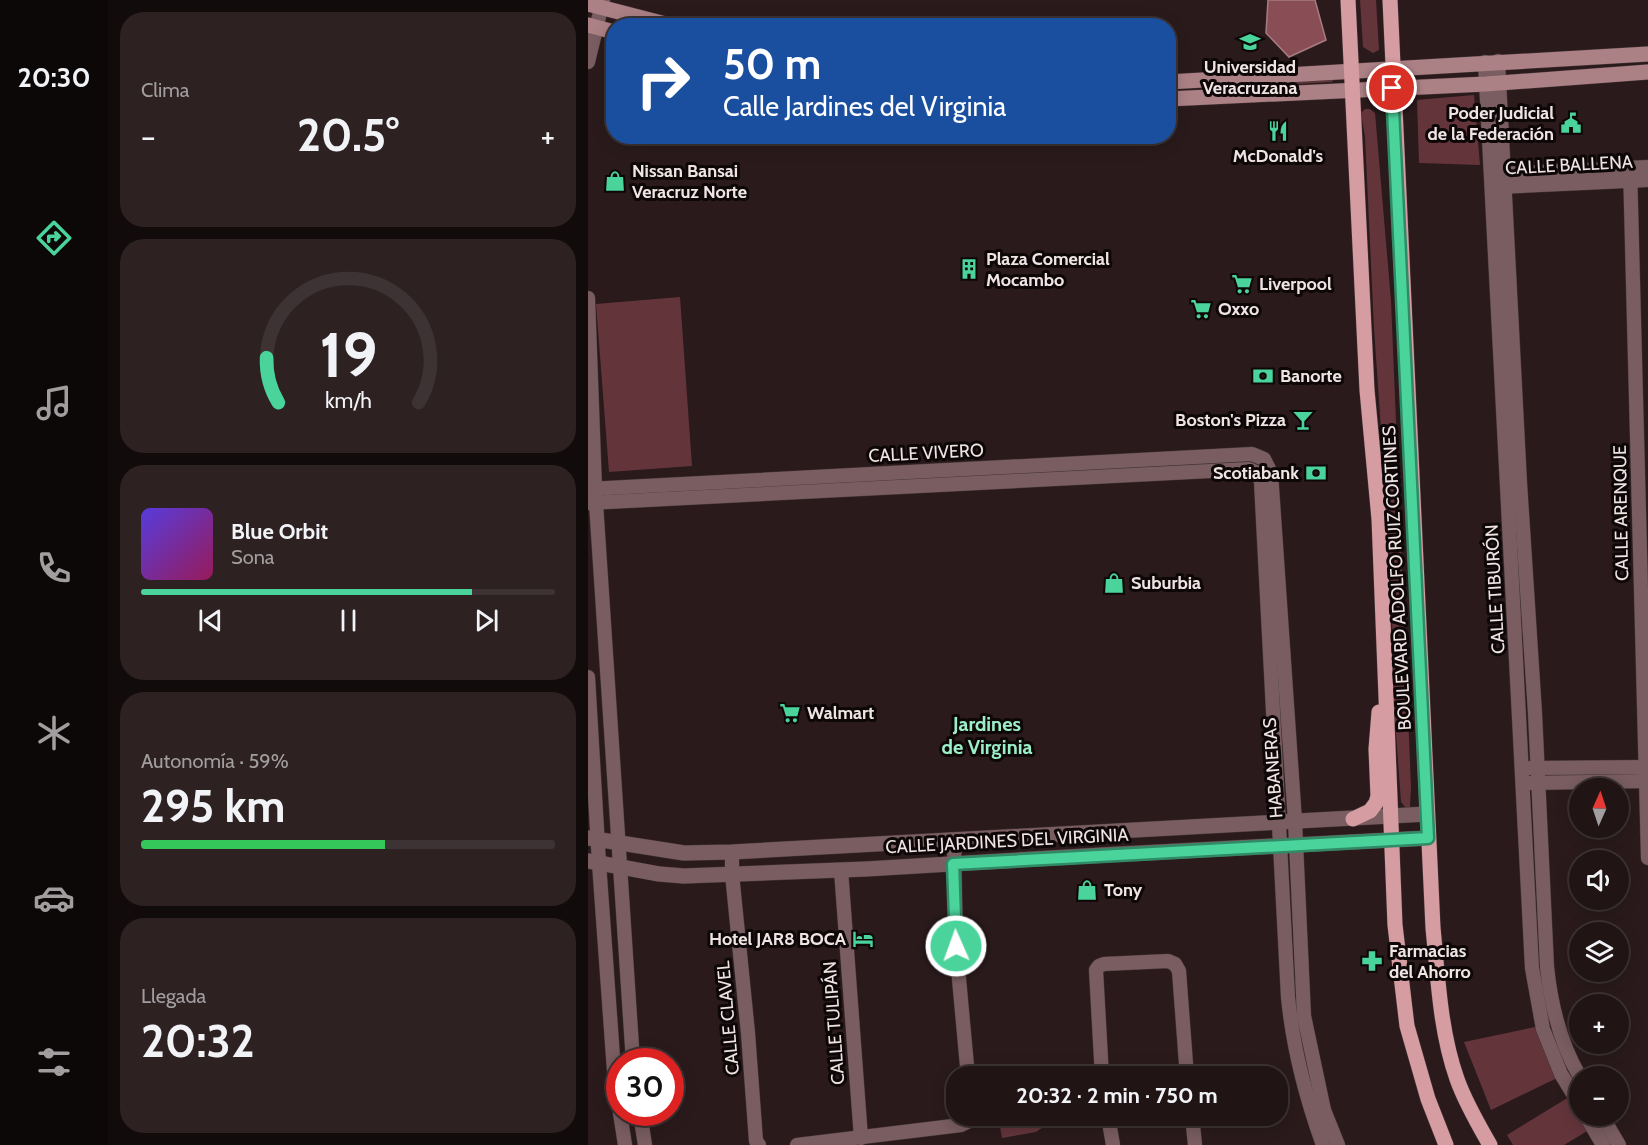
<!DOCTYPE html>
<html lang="es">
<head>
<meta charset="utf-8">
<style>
  :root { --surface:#201415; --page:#2d2122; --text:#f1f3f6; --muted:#a29ea0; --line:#3d3334; --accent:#4ad49c }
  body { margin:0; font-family:Cabin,sans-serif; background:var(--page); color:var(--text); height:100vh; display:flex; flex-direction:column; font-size:22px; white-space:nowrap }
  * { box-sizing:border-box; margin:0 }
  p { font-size:20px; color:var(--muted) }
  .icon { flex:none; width:33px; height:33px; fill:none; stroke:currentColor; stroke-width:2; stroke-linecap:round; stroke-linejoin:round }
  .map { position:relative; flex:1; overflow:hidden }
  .panel { display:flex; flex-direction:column; gap:12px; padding:12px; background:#120b0c; width:480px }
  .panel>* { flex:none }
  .banner { position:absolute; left:18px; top:18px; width:570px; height:126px; border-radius:24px; box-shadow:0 3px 15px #0003,0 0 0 2px var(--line); background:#1a4fa0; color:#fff; overflow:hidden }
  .needle { width:39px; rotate:3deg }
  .fabs { position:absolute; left:981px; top:778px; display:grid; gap:12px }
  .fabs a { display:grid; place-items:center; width:60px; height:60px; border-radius:50%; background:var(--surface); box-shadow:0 3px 15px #0003,0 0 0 2px var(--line); font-size:30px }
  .speed { position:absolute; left:18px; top:1048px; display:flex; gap:12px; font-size:30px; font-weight:700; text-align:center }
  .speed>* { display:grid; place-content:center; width:78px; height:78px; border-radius:50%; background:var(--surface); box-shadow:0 3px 15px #0003,0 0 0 2px var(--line); line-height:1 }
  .speed .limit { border:9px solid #d22; background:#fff; color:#111 }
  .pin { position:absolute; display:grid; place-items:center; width:51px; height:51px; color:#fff; margin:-26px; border:3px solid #fff; border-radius:50%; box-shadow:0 2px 6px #0007 }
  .me { position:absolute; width:66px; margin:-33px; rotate:358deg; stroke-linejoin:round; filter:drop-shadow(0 0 4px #0008) }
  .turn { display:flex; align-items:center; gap:21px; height:126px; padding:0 18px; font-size:27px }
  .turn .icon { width:78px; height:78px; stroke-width:2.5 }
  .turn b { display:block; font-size:42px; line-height:51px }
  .big { font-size:45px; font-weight:700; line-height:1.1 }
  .panel .widget { flex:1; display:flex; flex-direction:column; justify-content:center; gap:9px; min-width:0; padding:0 21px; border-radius:24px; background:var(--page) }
  .panel .dial { align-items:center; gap:0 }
  .dial svg { height:156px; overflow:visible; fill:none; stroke:var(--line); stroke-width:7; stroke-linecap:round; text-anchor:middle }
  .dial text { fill:var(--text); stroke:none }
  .song { display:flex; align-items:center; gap:18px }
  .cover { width:72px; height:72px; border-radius:9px; background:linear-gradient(135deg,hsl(250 70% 55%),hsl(330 70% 35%)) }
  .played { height:6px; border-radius:3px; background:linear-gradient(90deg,var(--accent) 80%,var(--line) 80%) }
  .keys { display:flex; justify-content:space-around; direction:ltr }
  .heat { display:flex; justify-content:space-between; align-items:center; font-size:33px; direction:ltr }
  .charge { height:9px; border-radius:4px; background:linear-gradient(90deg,#34c759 59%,var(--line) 0) }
  .trip { position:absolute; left:358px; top:1066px; width:342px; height:60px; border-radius:24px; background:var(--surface); box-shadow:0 3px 15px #0003,0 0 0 2px var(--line); font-weight:700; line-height:60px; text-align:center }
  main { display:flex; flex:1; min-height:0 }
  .tab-bar { display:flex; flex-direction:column; width:108px; justify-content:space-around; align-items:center; background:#0d0808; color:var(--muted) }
  .tab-bar .icon { width:42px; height:42px }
  .tab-bar .on { color:var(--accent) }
  .tab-bar b { font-size:27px; color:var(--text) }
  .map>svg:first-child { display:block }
  .green { fill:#63353b }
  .water { fill:#894e55; stroke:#a87b80; stroke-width:1.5 }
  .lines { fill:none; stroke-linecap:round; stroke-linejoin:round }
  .minor-casing { stroke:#463638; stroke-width:15 }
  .tertiary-casing { stroke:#463638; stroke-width:16 }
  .secondary-casing { stroke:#463638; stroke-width:16 }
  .primary-casing { stroke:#463638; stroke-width:16 }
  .minor { stroke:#795d60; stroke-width:14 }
  .tertiary { stroke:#795d60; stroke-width:15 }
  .secondary { stroke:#ac8185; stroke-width:15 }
  .primary { stroke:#d59ca1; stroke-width:15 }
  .route-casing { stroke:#308a65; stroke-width:15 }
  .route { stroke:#4ad49c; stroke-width:10 }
  .labels { text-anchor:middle; stroke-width:6; stroke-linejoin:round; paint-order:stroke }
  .poi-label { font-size:18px; font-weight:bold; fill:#efe3e4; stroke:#0d0708; text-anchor:start }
  .street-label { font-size:18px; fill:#efe3e4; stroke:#0d0708 }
  .neighbourhood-label { font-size:20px; font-weight:bold; fill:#9befc6; stroke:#0d0708 }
</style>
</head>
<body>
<main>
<nav class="tab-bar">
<b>20:30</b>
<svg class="icon on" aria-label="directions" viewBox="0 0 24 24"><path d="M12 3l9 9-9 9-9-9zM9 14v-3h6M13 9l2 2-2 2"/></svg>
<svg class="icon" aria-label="music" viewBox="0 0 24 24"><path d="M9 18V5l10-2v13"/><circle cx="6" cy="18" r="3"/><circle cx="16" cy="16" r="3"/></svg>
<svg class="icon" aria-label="phone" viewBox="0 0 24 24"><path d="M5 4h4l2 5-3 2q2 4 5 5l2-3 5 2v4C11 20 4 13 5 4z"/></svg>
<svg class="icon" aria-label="climate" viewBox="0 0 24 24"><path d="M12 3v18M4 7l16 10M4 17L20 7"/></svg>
<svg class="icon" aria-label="car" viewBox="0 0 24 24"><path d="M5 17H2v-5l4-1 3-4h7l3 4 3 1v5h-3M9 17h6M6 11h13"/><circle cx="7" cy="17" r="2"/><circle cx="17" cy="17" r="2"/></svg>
<svg class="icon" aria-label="filters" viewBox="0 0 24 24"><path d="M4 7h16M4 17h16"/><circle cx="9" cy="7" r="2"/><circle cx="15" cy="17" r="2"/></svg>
</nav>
<section class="panel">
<div class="widget"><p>Clima</p>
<div class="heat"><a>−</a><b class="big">20.5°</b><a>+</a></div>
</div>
<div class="widget dial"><svg viewBox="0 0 100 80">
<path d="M14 69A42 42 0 1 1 86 69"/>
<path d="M14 69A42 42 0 0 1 8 46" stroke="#4ad49c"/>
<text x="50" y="56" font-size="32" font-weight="700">19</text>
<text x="50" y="72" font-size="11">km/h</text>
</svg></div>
<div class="widget">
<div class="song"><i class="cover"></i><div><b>Blue Orbit</b><p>Sona</p></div></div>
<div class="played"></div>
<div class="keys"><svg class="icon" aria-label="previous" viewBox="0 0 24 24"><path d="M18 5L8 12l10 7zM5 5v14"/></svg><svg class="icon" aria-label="pause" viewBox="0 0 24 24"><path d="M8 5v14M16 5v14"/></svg><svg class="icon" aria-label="next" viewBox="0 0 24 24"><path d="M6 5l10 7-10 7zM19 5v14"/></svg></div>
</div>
<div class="widget"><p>Autonomía · 59%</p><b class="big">295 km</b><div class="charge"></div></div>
<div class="widget"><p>Llegada</p><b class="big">20:32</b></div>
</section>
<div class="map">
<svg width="1060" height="1145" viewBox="0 0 1060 1145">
  <rect width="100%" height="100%" fill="#2a1a1c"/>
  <!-- green -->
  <g class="green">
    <polygon points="772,0 788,0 791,50 785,53 775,47"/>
    <polygon points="746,79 744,82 622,89 618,86"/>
    <polygon points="886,95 892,165 831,163 829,100"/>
    <polygon points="777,109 782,109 787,113 803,301 823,787 822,807 817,807 813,802 806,706 803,573 786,328 777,137 773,113"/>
    <polygon points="92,297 104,466 21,472 8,304"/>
    <polygon points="947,1027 969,1078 903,1110 876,1042"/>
    <polygon points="981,1097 1001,1130 976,1145 925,1145 919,1135"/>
    <polygon points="410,1116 506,1116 458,1125 448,1132 414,1138"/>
  </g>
  <!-- water -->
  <polygon class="water" points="680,0 727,0 738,40 701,57 678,33"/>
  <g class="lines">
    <!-- minor casing -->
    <g class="minor-casing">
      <g id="minor">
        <path d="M 910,61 L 932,483 L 947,713 L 959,967 C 963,1006 972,1043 992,1077"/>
        <polyline points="0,62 15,0"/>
        <polyline points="897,62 944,968 955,1029 973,1074 992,1105"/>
        <polyline points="1042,167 1060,858"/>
        <polyline points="909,174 1060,167"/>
        <polyline points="910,187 1060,180"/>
        <polyline points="0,298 7,488 45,1062"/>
        <polyline points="0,489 664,454 676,459 683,473 707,821 716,1016 736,1110 750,1145"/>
        <path d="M 0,503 L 661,469 L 670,473 L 673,482 L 700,997 C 705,1048 718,1098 735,1145"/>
        <polyline points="0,677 11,863 26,1071 32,1108"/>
        <polyline points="942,768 1060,767"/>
        <polyline points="941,783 1060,781"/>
        <polyline points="366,840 368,946 380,1077"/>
        <polyline points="144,852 144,874 160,1033 168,1141 171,1145"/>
        <polyline points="253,870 273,1138"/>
        <polyline points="514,1077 508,970 511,966 516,964 580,961 587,964 591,971 599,1077"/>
        <polyline points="32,1113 37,1145"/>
        <polyline points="52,1113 57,1145"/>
        <polyline points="520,1116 525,1145"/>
        <polyline points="604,1116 607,1145"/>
        <polyline points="998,1116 1015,1145"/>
        <polyline points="1014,1116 1031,1145"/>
        <polyline points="209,1145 373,1125 381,1121 383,1116"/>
      </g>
    </g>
    <!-- tertiary casing -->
    <g class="tertiary-casing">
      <g id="tertiary">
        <polyline points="0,838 96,853 144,852 839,814"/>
        <polyline points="0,861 71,874 96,876 278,869 514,855 840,838"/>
      </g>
    </g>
    <!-- secondary casing -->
    <g class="secondary-casing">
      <g id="secondary">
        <polyline points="0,4 85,26"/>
        <polyline points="0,25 26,32"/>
        <polyline points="580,82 1060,54"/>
        <polyline points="580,99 898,84 1060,72"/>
      </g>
    </g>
    <!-- primary casing -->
    <g class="primary-casing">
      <g id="primary">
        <polyline points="760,0 779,390 791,519 807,925 819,1026 840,1099 858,1145"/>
        <path d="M 802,0 L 845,928 C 850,978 852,1031 869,1079 C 877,1102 890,1124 902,1145"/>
        <polyline points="765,819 782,811 788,803 790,796 788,749 791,712"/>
      </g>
    </g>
    <!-- minor -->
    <use href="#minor" class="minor"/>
    <!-- tertiary -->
    <use href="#tertiary" class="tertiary"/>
    <!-- secondary -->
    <use href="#secondary" class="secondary"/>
    <!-- primary -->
    <use href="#primary" class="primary"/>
  </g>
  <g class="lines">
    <!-- route casing -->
    <g class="route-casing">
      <polyline id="route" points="368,946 365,864 840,838 804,88"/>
    </g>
    <!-- route -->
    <use href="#route" class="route"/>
  </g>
  <!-- icons -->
  <defs>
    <g id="university-bare" transform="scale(1.62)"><path d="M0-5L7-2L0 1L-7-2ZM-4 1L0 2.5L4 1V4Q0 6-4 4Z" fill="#4ad49c" stroke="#0d0708" stroke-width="2.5" paint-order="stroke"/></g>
    <g id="civic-bare" transform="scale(1.62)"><path d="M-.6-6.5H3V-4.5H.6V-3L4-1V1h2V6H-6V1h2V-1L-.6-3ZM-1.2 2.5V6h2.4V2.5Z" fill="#4ad49c" stroke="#0d0708" stroke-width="2.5" paint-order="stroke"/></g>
    <g id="restaurant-bare" transform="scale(1.62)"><path d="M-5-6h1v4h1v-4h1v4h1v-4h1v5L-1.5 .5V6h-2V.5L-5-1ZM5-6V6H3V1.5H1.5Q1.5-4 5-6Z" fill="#4ad49c" stroke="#0d0708" stroke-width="2.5" paint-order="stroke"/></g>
    <g id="shop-bare" transform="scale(1.62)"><path d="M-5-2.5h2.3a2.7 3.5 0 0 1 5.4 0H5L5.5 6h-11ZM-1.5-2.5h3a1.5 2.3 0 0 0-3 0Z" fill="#4ad49c" stroke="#0d0708" stroke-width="2.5" paint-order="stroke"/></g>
    <g id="building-bare" transform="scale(1.62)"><path d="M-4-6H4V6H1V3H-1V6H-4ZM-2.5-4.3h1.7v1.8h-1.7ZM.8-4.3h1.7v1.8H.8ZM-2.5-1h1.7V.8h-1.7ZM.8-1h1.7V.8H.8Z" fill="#4ad49c" stroke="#0d0708" stroke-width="2.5" paint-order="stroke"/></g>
    <g id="supermarket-bare" transform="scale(1.62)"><path d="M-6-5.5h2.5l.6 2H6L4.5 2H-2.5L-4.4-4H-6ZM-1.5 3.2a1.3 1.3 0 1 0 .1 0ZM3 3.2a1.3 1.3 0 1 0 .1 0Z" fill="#4ad49c" stroke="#0d0708" stroke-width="2.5" paint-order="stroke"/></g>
    <g id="bank-bare" transform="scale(1.62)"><path d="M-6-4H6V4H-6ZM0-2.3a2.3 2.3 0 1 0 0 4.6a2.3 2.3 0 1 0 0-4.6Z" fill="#4ad49c" stroke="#0d0708" stroke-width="2.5" paint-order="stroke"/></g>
    <g id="bar-bare" transform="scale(1.62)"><path d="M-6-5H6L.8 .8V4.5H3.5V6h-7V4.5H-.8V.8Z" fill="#4ad49c" stroke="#0d0708" stroke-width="2.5" paint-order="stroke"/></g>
    <g id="hotel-bare" transform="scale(1.62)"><path d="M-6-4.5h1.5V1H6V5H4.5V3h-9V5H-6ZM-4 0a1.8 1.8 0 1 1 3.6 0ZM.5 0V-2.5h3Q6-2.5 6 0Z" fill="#4ad49c" stroke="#0d0708" stroke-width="2.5" paint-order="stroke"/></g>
    <g id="pharmacy-bare" transform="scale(1.62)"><path d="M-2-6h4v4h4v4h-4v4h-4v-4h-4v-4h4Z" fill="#4ad49c" stroke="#0d0708" stroke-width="2.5" paint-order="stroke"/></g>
  </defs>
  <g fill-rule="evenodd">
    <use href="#university-bare" x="662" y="42"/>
    <use href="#civic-bare" x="983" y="123"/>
    <use href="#restaurant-bare" x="690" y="131"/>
    <use href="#shop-bare" x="27" y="181"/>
    <use href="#building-bare" x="381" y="269"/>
    <use href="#supermarket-bare" x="654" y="284"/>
    <use href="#supermarket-bare" x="613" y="309"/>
    <use href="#bank-bare" x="675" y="376"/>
    <use href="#bar-bare" x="715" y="420"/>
    <use href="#bank-bare" x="728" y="473"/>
    <use href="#shop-bare" x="526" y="583"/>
    <use href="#supermarket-bare" x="202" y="713"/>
    <use href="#shop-bare" x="499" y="890"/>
    <use href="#hotel-bare" x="275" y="939"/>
    <use href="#pharmacy-bare" x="784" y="961"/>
  </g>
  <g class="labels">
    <!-- poi labels -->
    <g class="poi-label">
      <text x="662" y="73" text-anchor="middle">Universidad<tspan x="662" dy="21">Veracruzana</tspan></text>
      <text x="966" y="119" text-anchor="end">Poder Judicial<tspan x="966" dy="21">de la Federación</tspan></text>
      <text x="690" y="162" text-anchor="middle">McDonald's</text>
      <text x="44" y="177">Nissan Bansai<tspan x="44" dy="21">Veracruz Norte</tspan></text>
      <text x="398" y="265">Plaza Comercial<tspan x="398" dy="21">Mocambo</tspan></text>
      <text x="671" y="290">Liverpool</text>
      <text x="630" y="315">Oxxo</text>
      <text x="692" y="382">Banorte</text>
      <text x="698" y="426" text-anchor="end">Boston's Pizza</text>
      <text x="711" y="479" text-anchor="end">Scotiabank</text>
      <text x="543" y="589">Suburbia</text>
      <text x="219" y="719">Walmart</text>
      <text x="516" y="896">Tony</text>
      <text x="258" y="945" text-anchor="end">Hotel JAR8 BOCA</text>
      <text x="801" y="957">Farmacias<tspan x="801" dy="21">del Ahorro</tspan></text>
    </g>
    <!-- street labels -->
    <g class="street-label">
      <text transform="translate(981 165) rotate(-3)" y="6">CALLE BALLENA</text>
      <text transform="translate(338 453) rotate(-3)" y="6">CALLE VIVERO</text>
      <text transform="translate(1033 513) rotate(-91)" y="6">CALLE ARENQUE</text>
      <text transform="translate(809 578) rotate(-93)" y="6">BOULEVARD ADOLFO RUIZ CORTINES</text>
      <text transform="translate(907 589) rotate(-93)" y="6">CALLE TIBURÓN</text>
      <text transform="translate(685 768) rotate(-94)" y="6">HABANERAS</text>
      <text transform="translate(419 841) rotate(-3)" y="6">CALLE JARDINES DEL VIRGINIA</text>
      <text transform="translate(140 1018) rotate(-95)" y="6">CALLE CLAVEL</text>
      <text transform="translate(246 1023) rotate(-94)" y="6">CALLE TULIPÁN</text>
    </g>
    <!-- neighbourhood labels -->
    <g class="neighbourhood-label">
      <text x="399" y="731">Jardines<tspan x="399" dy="23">de Virginia</tspan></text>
    </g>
  </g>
</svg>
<div class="fabs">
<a><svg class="needle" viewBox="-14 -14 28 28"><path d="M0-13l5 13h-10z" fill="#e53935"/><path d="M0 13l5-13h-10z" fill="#a29ea0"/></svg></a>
<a><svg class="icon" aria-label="sound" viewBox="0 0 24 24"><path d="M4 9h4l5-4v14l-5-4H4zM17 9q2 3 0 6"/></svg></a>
<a><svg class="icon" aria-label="layers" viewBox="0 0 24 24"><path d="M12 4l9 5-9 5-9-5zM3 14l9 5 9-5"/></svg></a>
<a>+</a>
<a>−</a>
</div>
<div class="speed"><div class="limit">30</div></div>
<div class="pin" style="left:804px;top:88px;background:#d93025"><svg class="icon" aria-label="arrive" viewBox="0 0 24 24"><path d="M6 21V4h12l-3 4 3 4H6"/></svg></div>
<svg class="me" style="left:368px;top:946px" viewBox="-20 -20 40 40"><circle r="17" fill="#4ad49c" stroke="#fff" stroke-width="3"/><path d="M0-11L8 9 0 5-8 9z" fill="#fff"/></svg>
<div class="trip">20:32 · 2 min · 750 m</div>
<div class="banner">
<div class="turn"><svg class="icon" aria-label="right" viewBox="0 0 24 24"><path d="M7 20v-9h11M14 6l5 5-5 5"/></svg><div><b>50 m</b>Calle Jardines del Virginia</div></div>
</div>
</div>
</main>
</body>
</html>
